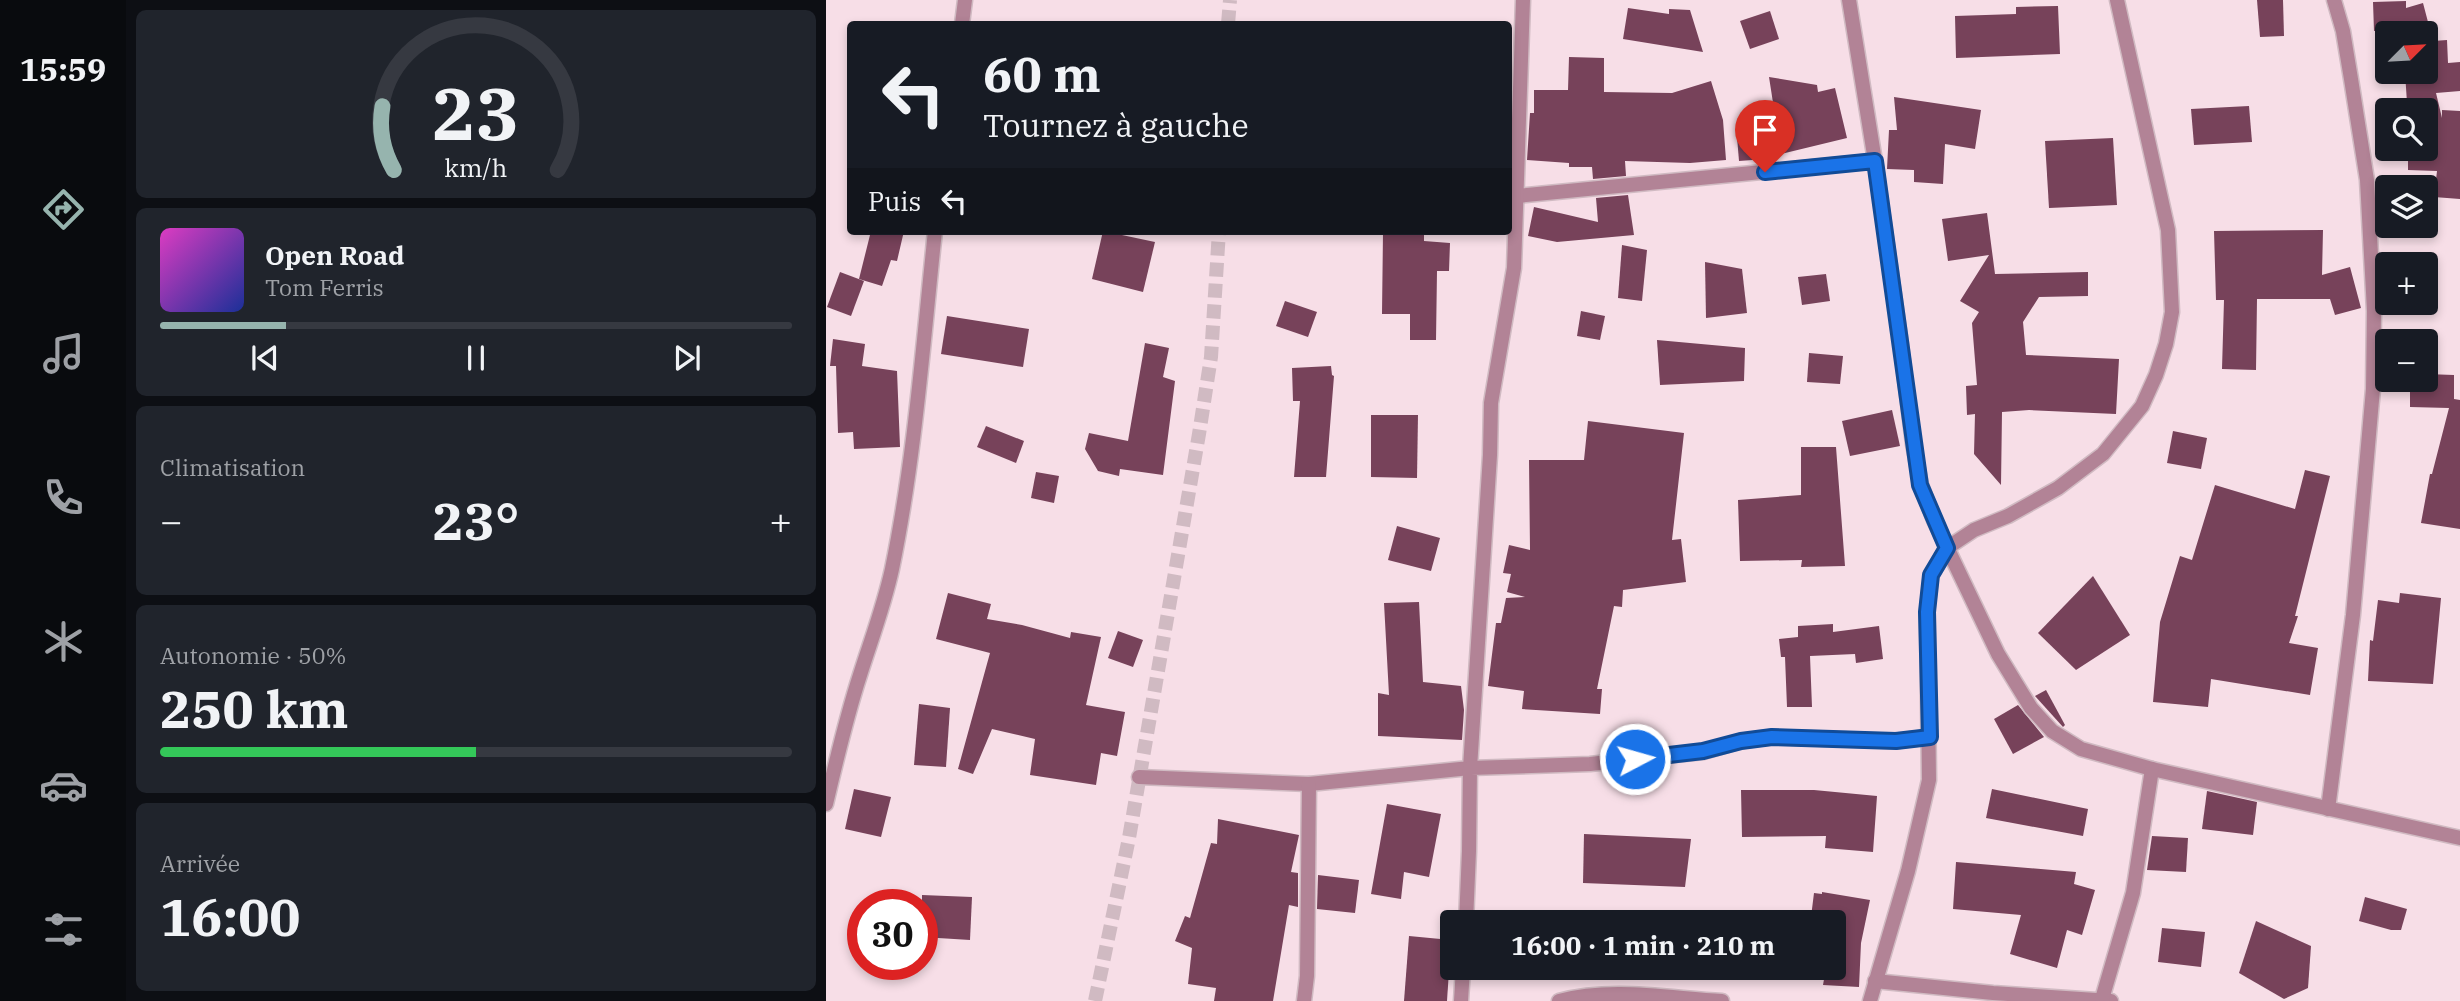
<!DOCTYPE html>
<html lang="fr">
<head>
<meta charset="utf-8">
<style>
  :root { --surface:#171b24; --page:#20242c; --text:#f1f3f6; --muted:#9ea1a6; --line:#363941; --accent:#96b4ae }
  body { margin:0; font-family:"IBM Plex Serif",serif; background:var(--page); color:var(--text); height:100vh; display:flex; flex-direction:column; font-size:26px; white-space:nowrap }
  * { box-sizing:border-box; margin:0 }
  p { font-size:23px; color:var(--muted) }
  .icon { flex:none; width:38px; height:38px; fill:none; stroke:currentColor; stroke-width:2; stroke-linecap:round; stroke-linejoin:round }
  .map { position:relative; flex:1; overflow:hidden }
  .drawer { display:flex; flex-direction:column; gap:10px; padding:10px; background:#0d0f14; width:700px }
  .drawer>* { flex:none }
  .guide { position:absolute; left:21px; top:21px; width:665px; height:214px; border-radius:7px; box-shadow:0 4px 10px #0003; background:#171b24; color:var(--text); overflow:hidden }
  .needle { width:46px; rotate:66deg }
  .fabs { position:absolute; left:1549px; top:21px; display:grid; gap:14px }
  .fabs a { display:grid; place-items:center; width:63px; height:63px; border-radius:7px; background:var(--surface); box-shadow:0 4px 10px #0003; font-size:35px }
  .speed { position:absolute; left:21px; top:889px; display:flex; gap:14px; font-size:35px; font-weight:700; text-align:center }
  .speed>* { display:grid; place-content:center; width:91px; height:91px; border-radius:50%; background:var(--surface); box-shadow:0 4px 10px #0003; line-height:1 }
  .speed .limit { border:10px solid #d22; background:#fff; color:#111 }
  .pin { position:absolute; display:grid; place-items:center; width:60px; height:60px; color:#fff; margin:-72px -30px; border-radius:50% 50% 50% 0; rotate:-45deg; box-shadow:0 0 7px #0007 }
  .pin .icon { rotate:45deg }
  .me { position:absolute; width:77px; margin:-38px; rotate:84deg; stroke-linejoin:round; filter:drop-shadow(0 0 5px #0008) }
  .turn { display:flex; align-items:center; gap:24px; height:147px; padding:0 21px; font-size:32px }
  .turn .icon { width:91px; height:91px; stroke-width:2.5 }
  .turn b { display:block; font-size:49px; line-height:60px }
  .then { display:flex; align-items:center; height:66px; padding:0 21px; background:#0003; gap:14px; font-size:26px }
  .big { font-size:52px; font-weight:700; line-height:1.1 }
  .drawer .tile { flex:1; display:flex; flex-direction:column; justify-content:center; gap:10px; min-width:0; padding:0 24px; border-radius:10px; background:var(--page) }
  .drawer .dial { align-items:center; gap:0 }
  .dial svg { height:182px; overflow:visible; fill:none; stroke:var(--line); stroke-width:7; stroke-linecap:round; text-anchor:middle }
  .dial text { fill:var(--text); stroke:none }
  .song { display:flex; align-items:center; gap:21px }
  .cover { width:84px; height:84px; border-radius:10px; background:linear-gradient(135deg,hsl(310 70% 55%),hsl(230 70% 35%)) }
  .played { height:7px; border-radius:4px; background:linear-gradient(90deg,var(--accent) 20%,var(--line) 20%) }
  .keys { display:flex; justify-content:space-around; direction:ltr }
  .heat { display:flex; justify-content:space-between; align-items:center; font-size:38px; direction:ltr }
  .charge { height:10px; border-radius:5px; background:linear-gradient(90deg,#34c759 50%,var(--line) 0) }
  .trip { position:absolute; left:614px; top:910px; width:406px; height:70px; border-radius:7px; background:var(--surface); box-shadow:0 4px 10px #0003; font-weight:700; line-height:70px; text-align:center }
  main { display:flex; flex:1; min-height:0 }
  .tabs { display:flex; flex-direction:column; width:126px; justify-content:space-around; align-items:center; background:#090b0e; color:var(--muted) }
  .tabs .icon { width:49px; height:49px }
  .tabs .current { color:var(--accent) }
  .tabs b { font-size:32px; color:var(--text) }
  .map>svg:first-child { display:block }
  .building { fill:#77425a }
  .lines { fill:none; stroke-linecap:round; stroke-linejoin:round }
  .minor-tunnel { stroke:#d0bac2; stroke-width:14; stroke-dasharray:14 7; stroke-linecap:butt }
  .minor-casing { stroke:#d0bac2; stroke-width:17 }
  .minor { stroke:#b28396; stroke-width:14 }
  .route-casing { stroke:#114b97; stroke-width:18 }
  .route { stroke:#1a73e8; stroke-width:12 }
</style>
</head>
<body>
<main>
<nav class="tabs">
<b>15:59</b>
<svg class="icon current" aria-label="directions" viewBox="0 0 24 24"><path d="M12 3l9 9-9 9-9-9zM9 14v-3h6M13 9l2 2-2 2"/></svg>
<svg class="icon" aria-label="music" viewBox="0 0 24 24"><path d="M9 18V5l10-2v13"/><circle cx="6" cy="18" r="3"/><circle cx="16" cy="16" r="3"/></svg>
<svg class="icon" aria-label="phone" viewBox="0 0 24 24"><path d="M5 4h4l2 5-3 2q2 4 5 5l2-3 5 2v4C11 20 4 13 5 4z"/></svg>
<svg class="icon" aria-label="climate" viewBox="0 0 24 24"><path d="M12 3v18M4 7l16 10M4 17L20 7"/></svg>
<svg class="icon" aria-label="car" viewBox="0 0 24 24"><path d="M5 17H2v-5l4-1 3-4h7l3 4 3 1v5h-3M9 17h6M6 11h13"/><circle cx="7" cy="17" r="2"/><circle cx="17" cy="17" r="2"/></svg>
<svg class="icon" aria-label="filters" viewBox="0 0 24 24"><path d="M4 7h16M4 17h16"/><circle cx="9" cy="7" r="2"/><circle cx="15" cy="17" r="2"/></svg>
</nav>
<section class="drawer">
<div class="tile dial"><svg viewBox="0 0 100 80">
<path d="M14 69A42 42 0 1 1 86 69"/>
<path d="M14 69A42 42 0 0 1 9 41" stroke="#96b4ae"/>
<text x="50" y="56" font-size="32" font-weight="700">23</text>
<text x="50" y="72" font-size="11">km/h</text>
</svg></div>
<div class="tile">
<div class="song"><i class="cover"></i><div><b>Open Road</b><p>Tom Ferris</p></div></div>
<div class="played"></div>
<div class="keys"><svg class="icon" aria-label="previous" viewBox="0 0 24 24"><path d="M18 5L8 12l10 7zM5 5v14"/></svg><svg class="icon" aria-label="pause" viewBox="0 0 24 24"><path d="M8 5v14M16 5v14"/></svg><svg class="icon" aria-label="next" viewBox="0 0 24 24"><path d="M6 5l10 7-10 7zM19 5v14"/></svg></div>
</div>
<div class="tile"><p>Climatisation</p>
<div class="heat"><a>−</a><b class="big">23°</b><a>+</a></div>
</div>
<div class="tile"><p>Autonomie · 50%</p><b class="big">250 km</b><div class="charge"></div></div>
<div class="tile"><p>Arrivée</p><b class="big">16:00</b></div>
</section>
<div class="map">
<svg width="1634" height="1001" viewBox="0 0 1634 1001">
  <rect width="100%" height="100%" fill="#f7dee7"/>
  <!-- building -->
  <g class="building">
    <polygon points="1431,0 1457,0 1458,36 1434,37"/>
    <polygon points="1580,1 1580,8 1597,3 1607,41 1621,40 1622,63 1634,62 1634,91 1610,93 1616,118 1616,110 1634,111 1634,199 1608,197 1611,171 1582,170 1582,149 1600,149 1600,110 1579,110 1578,104 1581,103 1579,72 1600,72 1600,33 1576,33 1576,29 1548,31 1547,2"/>
    <polygon points="1232,6 1234,54 1130,58 1129,16 1190,14 1190,7"/>
    <polygon points="802,8 843,14 843,9 864,10 877,52 797,39"/>
    <polygon points="944,11 953,39 924,49 914,21"/>
    <polygon points="743,57 778,58 778,92 846,93 885,81 897,120 900,160 864,163 799,161 800,176 767,179 766,167 743,167 743,163 701,160 704,113 708,113 708,90 742,90"/>
    <polygon points="943,77 991,85 992,92 1009,88 1021,138 955,154"/>
    <polygon points="1068,97 1155,110 1149,149 1119,144 1117,184 1088,182 1088,170 1061,169 1063,130 1071,130"/>
    <polygon points="1423,106 1426,142 1368,145 1365,109"/>
    <polygon points="951,134 953,158 913,161 911,137"/>
    <polygon points="1287,138 1291,205 1223,208 1219,141"/>
    <polygon points="802,195 808,235 731,242 702,236 708,207 772,222 770,198"/>
    <polygon points="1161,213 1169,274 1262,272 1262,296 1213,297 1197,322 1200,355 1293,359 1290,414 1203,410 1176,412 1175,485 1148,454 1149,414 1141,415 1140,386 1151,385 1146,323 1153,312 1134,301 1163,255 1122,261 1116,219"/>
    <polygon points="1497,230 1496,275 1524,267 1535,308 1509,315 1504,299 1431,299 1430,370 1396,369 1398,300 1390,300 1388,231"/>
    <polygon points="45,231 78,231 71,261 65,260 56,286 33,279"/>
    <polygon points="277,231 329,242 317,292 266,279"/>
    <polygon points="557,233 598,233 598,241 624,243 623,271 611,271 610,340 584,340 584,314 556,314"/>
    <polygon points="796,245 821,250 816,301 792,298"/>
    <polygon points="879,262 916,269 921,313 880,318"/>
    <polygon points="14,272 38,281 25,316 1,307"/>
    <polygon points="1000,274 1004,301 976,305 972,277"/>
    <polygon points="459,301 491,312 482,337 450,326"/>
    <polygon points="755,311 779,316 774,340 751,336"/>
    <polygon points="121,316 203,329 197,367 115,354"/>
    <polygon points="7,339 39,344 36,366 71,371 74,447 28,449 27,432 12,433 10,366 4,366"/>
    <polygon points="831,340 919,348 918,381 834,385"/>
    <polygon points="319,343 343,348 337,377 349,381 337,475 294,469 293,476 272,471 259,449 263,433 302,441"/>
    <polygon points="983,353 1017,356 1014,384 981,382"/>
    <polygon points="505,366 506,375 508,376 500,477 468,477 474,401 467,401 466,368"/>
    <polygon points="1600,374 1628,375 1628,399 1634,400 1634,529 1595,523 1604,474 1606,474 1623,408 1584,407 1584,380 1600,380"/>
    <polygon points="1066,410 1074,446 1024,456 1016,421"/>
    <polygon points="545,415 592,415 591,478 545,477"/>
    <polygon points="762,421 858,433 846,540 855,539 860,582 797,590 796,607 788,606 771,689 776,689 774,714 696,709 698,691 662,686 670,623 675,623 680,598 699,597 681,592 685,574 677,573 683,545 704,550 703,460 758,460"/>
    <polygon points="160,426 198,441 190,463 151,447"/>
    <polygon points="1347,431 1381,438 1375,469 1341,463"/>
    <polygon points="975,447 1010,447 1019,566 975,567 976,560 914,561 912,500 975,495"/>
    <polygon points="1479,470 1504,476 1469,616 1472,616 1463,643 1492,648 1484,695 1385,679 1382,707 1327,702 1334,622 1354,556 1366,560 1389,485 1469,509"/>
    <polygon points="210,472 233,476 228,503 205,498"/>
    <polygon points="571,526 614,538 605,571 562,560"/>
    <polygon points="1267,576 1304,635 1250,670 1212,633"/>
    <polygon points="122,593 165,604 161,619 196,625 244,638 245,632 275,637 260,705 299,712 291,756 275,753 270,785 204,775 209,739 166,729 147,774 132,769 164,653 110,639"/>
    <polygon points="1574,593 1615,598 1607,684 1542,681 1544,640 1547,641 1552,600 1573,603"/>
    <polygon points="593,602 597,682 635,686 638,710 636,740 552,736 552,693 563,695 558,603"/>
    <polygon points="1007,624 1007,632 1053,626 1057,659 1030,663 1029,654 984,656 986,707 961,707 959,657 955,657 953,639 972,637 972,626"/>
    <polygon points="292,631 317,640 307,667 282,658"/>
    <polygon points="1220,690 1239,725 1237,727 1209,696"/>
    <polygon points="93,704 124,708 120,767 88,765"/>
    <polygon points="1192,705 1218,737 1187,754 1168,719"/>
    <polygon points="28,789 65,797 55,837 19,829"/>
    <polygon points="1166,789 1262,809 1257,836 1160,818"/>
    <polygon points="915,790 988,790 1051,796 1047,852 999,848 1000,836 916,837"/>
    <polygon points="1381,791 1431,802 1427,835 1376,829"/>
    <polygon points="561,804 615,814 603,877 578,872 575,899 545,894"/>
    <polygon points="392,819 473,835 465,872 472,873 472,907 463,905 447,1001 388,1001 390,988 362,984 366,948 349,941 359,916 364,918 385,843 391,844"/>
    <polygon points="758,834 865,839 859,887 757,883"/>
    <polygon points="1326,836 1362,838 1360,872 1321,870"/>
    <polygon points="1130,862 1250,872 1248,884 1269,890 1256,935 1241,930 1231,968 1184,954 1195,915 1127,909"/>
    <polygon points="492,875 533,880 529,913 491,909"/>
    <polygon points="996,892 1044,900 1035,943 1033,987 997,985 1000,968 1008,968 1008,922 985,917 988,893 996,894"/>
    <polygon points="96,895 146,897 144,940 96,937"/>
    <polygon points="1539,897 1581,909 1575,930 1565,930 1533,921"/>
    <polygon points="1430,921 1485,946 1482,988 1458,999 1413,973"/>
    <polygon points="1336,928 1379,932 1375,967 1332,962"/>
    <polygon points="583,936 625,940 621,1001 578,1001"/>
  </g>
  <g class="lines">
    <!-- minor-tunnel -->
    <g class="minor-tunnel">
      <polyline points="402,24 404,0"/>
      <polyline points="269,1001 303,838 373,434 385,357 393,231"/>
    </g>
    <!-- minor casing -->
    <g class="minor-casing">
      <g id="minor">
        <polyline points="1023,0 1049,161 1074,337 1087,444 1095,485 1108,520 1172,654 1205,708 1226,731 1255,749 1326,769 1634,838"/>
        <polyline points="136,24 139,0"/>
        <polyline points="691,196 1049,161"/>
        <polyline points="313,777 483,784 644,768 664,455 665,403 688,268 697,0"/>
        <path d="M 0,804 C 10,761 20,718 34,675 C 45,640 58,606 66,569 C 89,457 97,344 109,231"/>
        <polyline points="1502,809 1527,615 1547,389 1548,311 1541,180 1525,79 1517,31 1508,0"/>
        <polyline points="640,922 643,851 644,768 764,764 877,752 915,741 946,737 1070,741 1104,737"/>
        <polyline points="1049,981 1167,993 1285,1001"/>
        <polyline points="1276,999 1307,893 1326,769"/>
        <polyline points="478,1001 481,976 483,784"/>
        <polyline points="635,1001 637,968"/>
        <path d="M 733,1001 C 785,987 842,998 896,1001"/>
        <polyline points="1044,1001 1082,871 1103,780 1101,612 1105,575 1121,548 1148,530 1182,516 1232,488 1277,454 1316,406 1330,375 1340,344 1346,312 1342,230 1291,0"/>
      </g>
    </g>
    <!-- minor -->
    <use href="#minor" class="minor"/>
  </g>
  <g class="lines">
    <!-- route casing -->
    <g class="route-casing">
      <polyline id="route" points="809,759 877,751 915,741 946,737 1070,741 1104,737 1101,612 1105,575 1121,548 1094,485 1049,161 939,172"/>
    </g>
    <!-- route -->
    <use href="#route" class="route"/>
  </g>
</svg>
<div class="fabs">
<a><svg class="needle" viewBox="-14 -14 28 28"><path d="M0-13l5 13h-10z" fill="#e53935"/><path d="M0 13l5-13h-10z" fill="#9ea1a6"/></svg></a>
<a><svg class="icon" aria-label="search" viewBox="0 0 24 24"><circle cx="10" cy="10" r="6"/><path d="M15 15l6 6"/></svg></a>
<a><svg class="icon" aria-label="layers" viewBox="0 0 24 24"><path d="M12 4l9 5-9 5-9-5zM3 14l9 5 9-5"/></svg></a>
<a>+</a>
<a>−</a>
</div>
<div class="speed"><div class="limit">30</div></div>
<div class="pin" style="left:939px;top:172px;background:#d93025"><svg class="icon" aria-label="arrive" viewBox="0 0 24 24"><path d="M6 21V4h12l-3 4 3 4H6"/></svg></div>
<svg class="me" style="left:809px;top:759px" viewBox="-20 -20 40 40"><circle r="17" fill="#1a73e8" stroke="#fff" stroke-width="3"/><path d="M0-11L8 9 0 5-8 9z" fill="#fff"/></svg>
<div class="trip">16:00 · 1 min · 210 m</div>
<div class="guide">
<div class="turn"><svg class="icon" aria-label="left" viewBox="0 0 24 24"><path d="M17 20v-9H6M10 6l-5 5 5 5"/></svg><div><b>60 m</b>Tournez à gauche</div></div>
<div class="then">Puis<svg class="icon" aria-label="left" viewBox="0 0 24 24"><path d="M17 20v-9H6M10 6l-5 5 5 5"/></svg></div>
</div>
</div>
</main>
</body>
</html>
